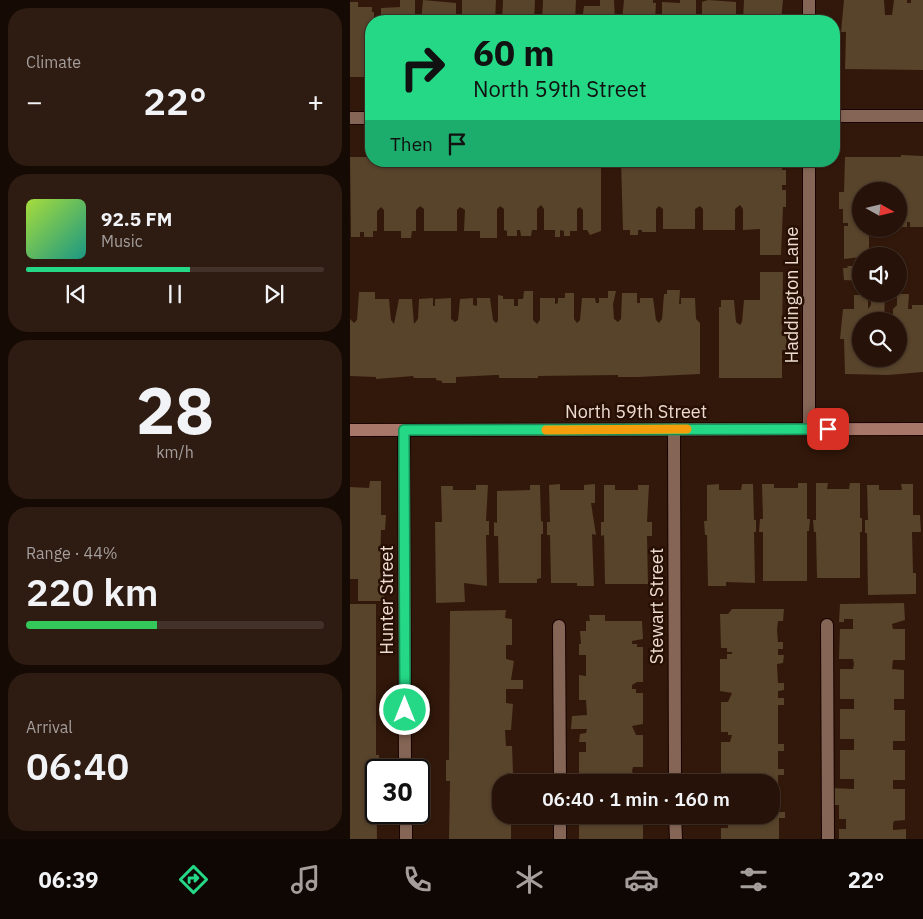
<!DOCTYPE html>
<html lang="en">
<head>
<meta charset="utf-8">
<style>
  :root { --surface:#261208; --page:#2e1b12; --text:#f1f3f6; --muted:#a49e9c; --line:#423229; --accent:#24d886 }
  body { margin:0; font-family:"IBM Plex Sans",sans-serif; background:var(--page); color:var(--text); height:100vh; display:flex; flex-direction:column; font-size:19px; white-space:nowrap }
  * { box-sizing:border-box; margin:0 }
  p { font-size:16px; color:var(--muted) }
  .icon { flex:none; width:28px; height:28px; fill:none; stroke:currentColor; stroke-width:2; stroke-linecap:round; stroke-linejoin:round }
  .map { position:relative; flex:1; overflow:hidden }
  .drawer { display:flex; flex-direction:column; gap:8px; padding:8px; background:#150a04; width:350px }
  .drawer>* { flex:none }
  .top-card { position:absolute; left:15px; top:15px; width:475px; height:152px; border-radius:20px; box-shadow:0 1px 4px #0004,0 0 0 1px var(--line); background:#24d886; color:#111; overflow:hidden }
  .needle { width:32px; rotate:98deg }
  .controls { position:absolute; left:502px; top:182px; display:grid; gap:10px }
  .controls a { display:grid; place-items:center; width:55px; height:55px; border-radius:50%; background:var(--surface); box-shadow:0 1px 4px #0004,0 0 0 1px var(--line); font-size:25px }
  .speed { position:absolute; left:15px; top:759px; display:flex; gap:10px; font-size:25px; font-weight:700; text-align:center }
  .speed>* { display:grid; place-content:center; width:65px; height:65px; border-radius:50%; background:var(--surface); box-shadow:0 1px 4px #0004,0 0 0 1px var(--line); line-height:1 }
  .speed .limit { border:2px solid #111; border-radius:8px; background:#fff; color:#111 }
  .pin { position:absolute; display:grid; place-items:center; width:42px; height:42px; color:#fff; margin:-21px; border-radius:10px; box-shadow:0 2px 8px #0006 }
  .me { position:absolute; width:55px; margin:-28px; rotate:0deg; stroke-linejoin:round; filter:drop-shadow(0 0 4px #0008) }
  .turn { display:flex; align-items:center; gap:18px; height:105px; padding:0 25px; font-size:22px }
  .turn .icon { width:65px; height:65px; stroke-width:2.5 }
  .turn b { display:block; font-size:35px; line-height:42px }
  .then { display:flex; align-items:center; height:48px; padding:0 25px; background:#0003; gap:10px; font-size:19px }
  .big { font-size:38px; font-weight:600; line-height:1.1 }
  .drawer .widget { flex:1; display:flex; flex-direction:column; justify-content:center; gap:8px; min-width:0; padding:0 18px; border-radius:20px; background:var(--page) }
  .drawer .dial { align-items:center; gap:0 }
  .dial b { font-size:65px; line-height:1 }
  .song { display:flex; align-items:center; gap:15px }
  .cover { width:60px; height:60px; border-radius:8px; background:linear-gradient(135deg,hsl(80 70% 55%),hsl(170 70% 35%)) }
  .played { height:5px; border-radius:2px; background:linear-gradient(90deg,var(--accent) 55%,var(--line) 55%) }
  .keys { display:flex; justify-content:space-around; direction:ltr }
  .heat { display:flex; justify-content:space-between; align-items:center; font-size:28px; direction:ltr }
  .charge { height:8px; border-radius:4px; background:linear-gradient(90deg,#34c759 44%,var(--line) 0) }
  .trip { position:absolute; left:142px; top:774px; width:288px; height:50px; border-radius:20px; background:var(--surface); box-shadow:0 1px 4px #0004,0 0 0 1px var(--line); font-weight:600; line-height:50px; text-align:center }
  .menu { display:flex; height:80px; justify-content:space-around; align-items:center; background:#0f0703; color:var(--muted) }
  .menu .icon { width:35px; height:35px }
  .menu .active { color:var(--accent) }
  .menu b { font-size:22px; color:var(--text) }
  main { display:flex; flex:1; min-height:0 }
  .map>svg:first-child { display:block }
  .building { fill:#58432b }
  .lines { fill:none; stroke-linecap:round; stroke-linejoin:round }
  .lane-casing { stroke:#180300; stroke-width:14 }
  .street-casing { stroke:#180300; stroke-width:14 }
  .secondary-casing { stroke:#180300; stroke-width:14 }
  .lane { stroke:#856656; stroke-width:12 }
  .street { stroke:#856656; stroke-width:12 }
  .secondary { stroke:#a97769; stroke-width:12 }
  .route-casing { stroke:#178c57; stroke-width:12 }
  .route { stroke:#24d886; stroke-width:9 }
  .slow { stroke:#f59e0b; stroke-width:9 }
  .labels { text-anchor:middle; stroke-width:5; stroke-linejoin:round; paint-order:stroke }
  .street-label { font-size:18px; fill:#ecdad1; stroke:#270f03 }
</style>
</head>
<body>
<main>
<section class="drawer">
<div class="widget"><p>Climate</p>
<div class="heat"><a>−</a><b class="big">22°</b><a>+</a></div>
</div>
<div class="widget">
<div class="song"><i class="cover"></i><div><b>92.5 FM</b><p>Music</p></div></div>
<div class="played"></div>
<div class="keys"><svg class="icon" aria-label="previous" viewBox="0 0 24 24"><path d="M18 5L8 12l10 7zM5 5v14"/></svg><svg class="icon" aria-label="pause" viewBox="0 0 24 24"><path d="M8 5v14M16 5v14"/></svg><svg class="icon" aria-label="next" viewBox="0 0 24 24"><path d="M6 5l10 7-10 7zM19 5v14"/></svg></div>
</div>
<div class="widget dial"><b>28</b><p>km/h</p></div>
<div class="widget"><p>Range · 44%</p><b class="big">220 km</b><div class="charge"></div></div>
<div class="widget"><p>Arrival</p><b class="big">06:40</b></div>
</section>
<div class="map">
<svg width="573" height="839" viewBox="0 0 573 839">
  <rect width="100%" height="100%" fill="#32180a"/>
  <!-- building -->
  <g class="building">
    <polygon points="50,0 65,0 65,21 31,21 31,8 50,7"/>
    <polygon points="73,0 106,3 106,21 71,21"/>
    <polygon points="112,0 146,0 145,21 112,21"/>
    <polygon points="153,0 185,0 184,21 152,21"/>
    <polygon points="193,0 226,0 225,21 192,21"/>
    <polygon points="250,0 264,0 265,21 232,21 234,6 250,6"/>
    <polygon points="274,0 303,0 303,3 306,3 305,21 272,21"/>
    <polygon points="330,0 346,0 346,21 312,21 312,2 330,3"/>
    <polygon points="358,0 386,2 386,21 352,21 352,2"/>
    <polygon points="394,0 433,0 431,21 393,21"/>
    <polygon points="494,0 534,0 535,15 542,15 544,0 557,0 557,3 561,3 561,0 573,0 573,70 495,69 496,32 491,32"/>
    <polygon points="0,2 8,2 8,7 22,7 22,12 24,12 24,21 21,21 21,77 0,77"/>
    <polygon points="551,155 573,156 573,227 560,227 560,222 557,222 557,227 549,227 549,191 511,191 511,229 519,229 519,256 494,259 494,226 498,226 498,223 493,223 493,209 489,209 489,192 494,192 495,157 551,157"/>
    <polygon points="0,157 21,157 21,161 251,161 251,231 240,235 237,230 233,230 233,210 230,207 227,209 227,231 220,231 220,236 214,236 214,231 210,230 210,237 205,237 205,230 194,230 194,209 191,205 187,209 187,230 182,230 181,236 171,236 170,230 167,230 167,236 157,236 157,231 154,230 154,209 150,206 147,209 147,238 130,238 130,231 114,231 115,210 110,207 107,210 107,231 74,231 74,209 70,206 66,210 66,231 62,231 61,238 51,238 51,231 34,231 34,210 31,207 27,211 27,231 23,231 23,237 14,237 14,232 10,232 10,237 1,237"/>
    <polygon points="271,161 432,161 432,170 436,170 436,185 432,185 432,190 436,190 436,207 433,207 431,255 410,255 410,229 393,230 393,209 390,205 385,209 385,230 353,230 353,209 350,206 345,209 345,229 313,229 313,209 309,206 306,209 306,232 292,232 292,230 288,230 288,235 280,235 280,230 273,230"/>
    <polygon points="497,266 511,266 511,281 494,280 493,268 498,268"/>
    <polygon points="410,272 433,272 432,334 437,334 436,350 432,350 432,378 369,378 369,307 371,307 371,300 384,300 386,322 390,325 392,322 394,300 410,300"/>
    <polygon points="317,290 330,290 329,304 331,304 331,298 345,298 346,319 350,323 350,374 288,377 268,377 268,375 188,376 188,378 149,378 149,375 146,375 106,377 106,383 92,383 92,381 86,380 86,378 64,378 63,376 26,379 26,377 0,376 0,319 4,323 7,320 9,292 25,292 25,299 39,299 41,320 44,324 49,299 62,299 64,324 68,319 69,299 83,298 83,306 85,306 85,299 101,298 101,319 105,322 108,320 110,299 123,298 123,305 127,306 127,298 140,298 143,320 146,323 148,321 148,295 153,296 153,299 164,299 164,306 168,306 168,299 173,299 174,291 183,291 183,320 187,324 190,320 190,298 205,298 205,304 208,303 208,298 215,298 215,293 224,293 224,319 227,323 230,320 232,298 245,298 246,303 249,303 249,298 258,298 258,291 266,291 263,304 264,319 268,322 271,319 272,293 287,293 287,303 290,303 290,298 303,298 306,320 309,323 312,319 314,294 317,294"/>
    <polygon points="521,294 535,294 534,321 511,321 511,359 549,359 549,321 543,321 543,309 547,305 547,294 559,294 558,309 562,309 562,305 573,305 573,372 538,375 495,374 494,339 490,339 493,309 504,309 504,295 518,295 518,309 521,305"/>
    <polygon points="20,481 31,481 31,515 36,515 35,530 31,530 30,573 34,572 34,601 8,601 8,579 0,579 0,487 19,488"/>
    <polygon points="448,483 457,483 457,519 460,519 459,531 457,531 457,581 413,581 413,532 409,532 410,519 413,519 412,484 424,484 424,488 448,488"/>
    <polygon points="466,483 478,483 477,489 499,489 500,483 510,483 510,518 512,518 512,532 510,532 510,578 467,578 466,532 464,532 463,520 466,520"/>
    <polygon points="210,484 210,490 234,490 234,485 245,484 245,503 241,503 246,535 242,534 244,586 227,586 227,583 201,583 200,535 197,535 197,522 200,522 199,485"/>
    <polygon points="369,484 369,490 391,490 392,484 403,484 404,520 406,520 406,532 404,532 405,583 376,582 376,586 358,586 357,535 355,535 354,521 357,521 357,485"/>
    <polygon points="551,484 563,484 563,515 570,515 571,532 562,532 563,573 566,573 566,594 518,595 517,533 515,533 515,520 518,520 517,485 529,485 529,490 552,490"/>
    <polygon points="126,485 138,485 136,521 139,521 139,535 136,535 137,586 114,583 115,602 86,603 85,522 92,522 91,486 103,486 103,490 126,490"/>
    <polygon points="180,485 190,485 191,521 193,522 193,534 191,534 191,578 187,579 187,583 149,583 148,536 144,536 144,522 147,523 147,491 180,490"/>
    <polygon points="254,485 265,485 265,490 288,490 288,485 299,485 297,522 302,522 302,536 297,536 298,584 255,584 254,535 251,536 251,522 254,522"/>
    <polygon points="554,603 555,620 542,624 543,629 555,629 555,660 543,660 542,669 554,670 554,699 544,699 544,710 555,710 555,741 543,741 543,750 555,750 555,780 543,780 543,789 555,789 555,820 544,821 543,824 543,830 556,829 556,839 489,839 489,829 496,829 496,819 489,819 489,805 480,805 480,788 504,789 504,779 490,779 490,750 504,750 504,739 490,739 490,709 504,709 504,699 490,699 490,669 503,669 504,664 503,659 489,659 490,629 503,629 503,619 494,619 494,622 489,622 490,604"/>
    <polygon points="0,604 26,604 26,755 29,755 30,770 26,770 27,839 0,839"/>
    <polygon points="382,609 434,609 433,621 428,621 427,630 428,642 433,642 433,649 428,649 428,655 434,655 433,663 427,664 428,683 434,683 434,690 428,691 428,698 434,698 434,705 428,705 428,744 434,744 434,751 428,751 428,769 434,769 434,775 428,775 429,812 435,812 435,818 429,818 429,839 371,839 371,828 378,828 378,824 382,824 382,822 377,821 378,817 371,817 371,815 421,815 421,782 381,782 383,778 380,775 371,775 371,742 380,742 382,735 378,735 378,732 371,732 371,702 378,702 382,693 370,691 370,659 377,659 377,654 382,654 382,652 377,652 377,648 371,648 370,614 378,614"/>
    <polygon points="156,610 155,618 162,619 162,645 156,645 156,659 164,661 161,680 173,680 173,689 156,689 156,703 163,704 161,730 155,730 156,746 162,746 163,773 157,773 157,782 151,782 151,815 161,815 161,839 99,839 100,781 96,781 96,760 99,760 100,611"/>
    <polygon points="239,615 255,615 255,621 292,621 293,639 282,641 282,644 287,644 287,647 293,647 293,682 287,682 282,685 282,689 286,689 286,693 293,693 293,724 282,726 286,735 293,735 293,767 283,767 282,771 285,778 285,773 290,773 293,782 229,782 229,752 236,752 236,742 229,742 230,734 236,733 237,729 221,729 222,716 237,715 236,700 229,700 229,675 236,676 236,655 229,655 229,644 231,644 230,631 236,631 236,621 240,621"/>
    <polygon points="229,815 290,816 290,819 293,819 293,839 229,839"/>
  </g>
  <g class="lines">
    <!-- lane casing -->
    <g class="lane-casing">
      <g id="lane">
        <polyline points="477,625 478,839"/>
        <polyline points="209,626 210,782"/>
        <polyline points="210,815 210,839"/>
      </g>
    </g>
    <!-- street casing -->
    <g class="street-casing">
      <g id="street">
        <polyline points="459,0 459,21"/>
        <polyline points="484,116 573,116"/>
        <polyline points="0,118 21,118"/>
        <polyline points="459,161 459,429"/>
        <polyline points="324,429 325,782"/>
        <polyline points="54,430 55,770"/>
        <polyline points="56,812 56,839"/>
        <polyline points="325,815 326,839"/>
      </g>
    </g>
    <!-- secondary casing -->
    <g class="secondary-casing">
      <polyline id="secondary" points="0,430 573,429"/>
    </g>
    <!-- lane -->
    <use href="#lane" class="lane"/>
    <!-- street -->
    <use href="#street" class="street"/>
    <!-- secondary -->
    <use href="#secondary" class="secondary"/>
  </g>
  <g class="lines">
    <!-- route casing -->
    <g class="route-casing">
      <polyline id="route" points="55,710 54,430 478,429"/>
    </g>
    <!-- route -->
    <use href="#route" class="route"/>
    <!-- slow -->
    <polyline class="slow" points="196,430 337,429"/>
  </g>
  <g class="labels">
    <!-- street labels -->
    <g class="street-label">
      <text transform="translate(442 295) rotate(-90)" y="6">Haddington Lane</text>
      <text x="286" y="418">North 59th Street</text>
      <text transform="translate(37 600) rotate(-90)" y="6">Hunter Street</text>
      <text transform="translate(307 606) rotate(-90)" y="6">Stewart Street</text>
    </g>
  </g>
</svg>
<div class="controls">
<a><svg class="needle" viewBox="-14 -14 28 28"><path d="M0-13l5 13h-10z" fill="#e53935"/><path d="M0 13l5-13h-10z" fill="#a49e9c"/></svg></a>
<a><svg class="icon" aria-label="sound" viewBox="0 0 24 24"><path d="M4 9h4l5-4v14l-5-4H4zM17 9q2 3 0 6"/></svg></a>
<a><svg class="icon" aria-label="search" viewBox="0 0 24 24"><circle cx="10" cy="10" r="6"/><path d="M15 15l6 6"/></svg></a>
</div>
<div class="speed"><div class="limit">30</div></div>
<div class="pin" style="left:478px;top:429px;background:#d93025"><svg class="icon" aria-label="arrive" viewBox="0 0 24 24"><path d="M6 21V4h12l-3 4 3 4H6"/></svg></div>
<svg class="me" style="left:55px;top:710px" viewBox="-20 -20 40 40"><circle r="17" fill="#24d886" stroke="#fff" stroke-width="3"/><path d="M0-11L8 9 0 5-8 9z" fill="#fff"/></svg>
<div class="trip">06:40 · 1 min · 160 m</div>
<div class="top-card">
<div class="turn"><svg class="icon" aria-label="right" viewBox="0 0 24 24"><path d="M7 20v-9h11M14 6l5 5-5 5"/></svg><div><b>60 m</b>North 59th Street</div></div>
<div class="then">Then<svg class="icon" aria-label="arrive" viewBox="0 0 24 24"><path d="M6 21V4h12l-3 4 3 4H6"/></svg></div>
</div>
</div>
</main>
<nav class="menu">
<b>06:39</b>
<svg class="icon active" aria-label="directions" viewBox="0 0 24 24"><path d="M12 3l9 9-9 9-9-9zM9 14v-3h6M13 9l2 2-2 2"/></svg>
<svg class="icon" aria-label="music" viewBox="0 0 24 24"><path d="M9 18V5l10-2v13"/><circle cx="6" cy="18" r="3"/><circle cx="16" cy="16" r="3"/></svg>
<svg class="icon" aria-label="phone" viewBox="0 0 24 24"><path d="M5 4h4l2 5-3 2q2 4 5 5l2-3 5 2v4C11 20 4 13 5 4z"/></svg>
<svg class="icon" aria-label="climate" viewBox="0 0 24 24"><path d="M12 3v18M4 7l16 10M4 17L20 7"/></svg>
<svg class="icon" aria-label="car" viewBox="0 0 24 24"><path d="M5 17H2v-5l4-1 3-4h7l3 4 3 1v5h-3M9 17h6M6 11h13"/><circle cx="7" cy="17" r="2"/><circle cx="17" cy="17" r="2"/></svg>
<svg class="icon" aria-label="filters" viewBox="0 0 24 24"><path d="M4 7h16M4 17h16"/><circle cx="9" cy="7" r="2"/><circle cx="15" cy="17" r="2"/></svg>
<b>22°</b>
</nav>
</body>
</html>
